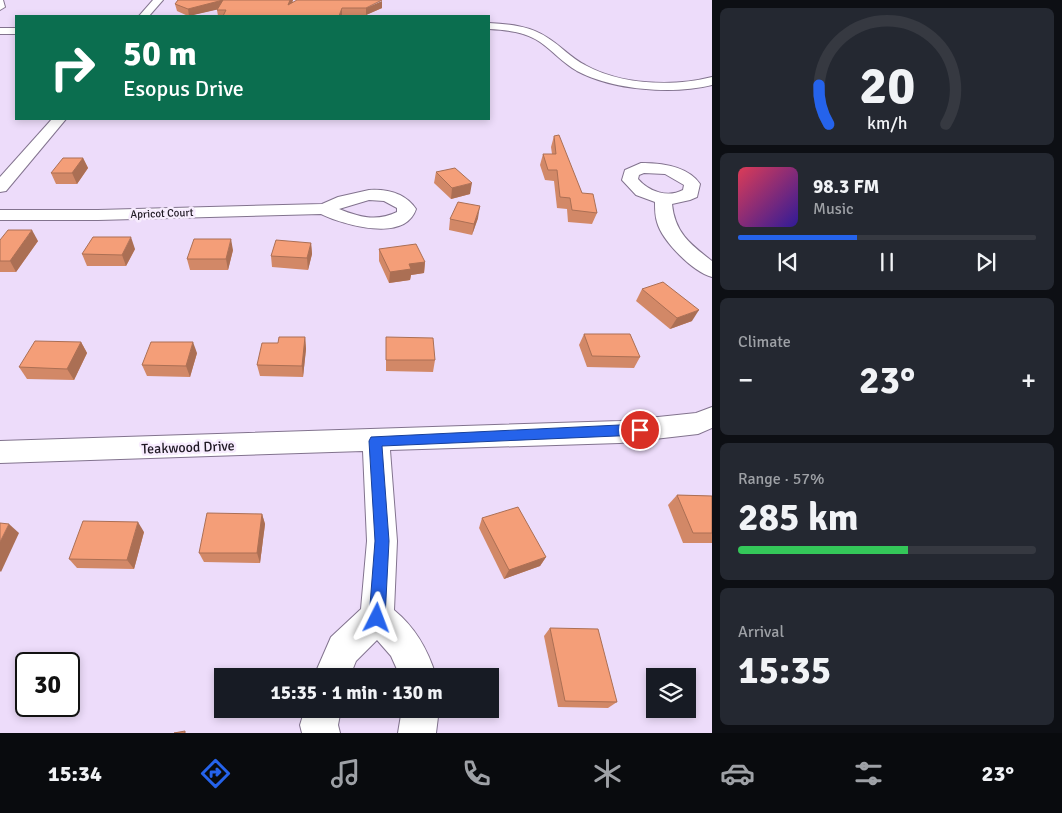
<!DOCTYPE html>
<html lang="en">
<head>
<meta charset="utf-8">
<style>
  :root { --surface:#171b24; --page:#242831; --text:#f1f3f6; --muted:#9ea1a6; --line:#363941; --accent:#2563eb }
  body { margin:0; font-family:Signika,sans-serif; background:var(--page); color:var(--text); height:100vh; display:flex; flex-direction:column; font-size:19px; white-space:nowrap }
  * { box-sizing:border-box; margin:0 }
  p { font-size:16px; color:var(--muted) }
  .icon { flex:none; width:28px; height:28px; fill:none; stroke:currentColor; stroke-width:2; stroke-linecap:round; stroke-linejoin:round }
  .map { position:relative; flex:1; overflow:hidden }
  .sheet { display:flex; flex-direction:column; gap:8px; padding:8px; background:#0d0f14; width:350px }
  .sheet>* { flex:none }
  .top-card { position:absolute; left:15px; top:15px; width:475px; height:105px; border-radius:0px; box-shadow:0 2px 8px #0003; background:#0b6e4f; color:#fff; overflow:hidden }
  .fabs { position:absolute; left:646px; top:668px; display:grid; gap:10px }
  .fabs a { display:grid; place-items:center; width:50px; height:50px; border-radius:0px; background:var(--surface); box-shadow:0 2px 8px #0003; font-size:25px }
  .speed { position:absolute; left:15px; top:652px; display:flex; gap:10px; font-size:25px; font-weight:700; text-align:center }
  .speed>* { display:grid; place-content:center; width:65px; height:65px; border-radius:50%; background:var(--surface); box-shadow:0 2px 8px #0003; line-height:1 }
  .speed .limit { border:2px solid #111; border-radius:8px; background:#fff; color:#111 }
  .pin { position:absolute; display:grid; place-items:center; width:42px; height:42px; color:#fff; margin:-21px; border:2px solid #fff; border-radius:50%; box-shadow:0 1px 5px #0007 }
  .me { position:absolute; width:55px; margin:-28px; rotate:3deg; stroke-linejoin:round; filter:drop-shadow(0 0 4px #0008) }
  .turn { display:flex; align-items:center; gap:18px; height:105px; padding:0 25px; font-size:22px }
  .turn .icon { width:65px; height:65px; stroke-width:2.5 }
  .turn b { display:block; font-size:35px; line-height:42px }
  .big { font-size:38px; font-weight:700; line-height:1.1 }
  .sheet .card { flex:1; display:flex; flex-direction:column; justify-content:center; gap:8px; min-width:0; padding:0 18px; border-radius:8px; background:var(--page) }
  .sheet .dial { align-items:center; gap:0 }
  .dial svg { height:130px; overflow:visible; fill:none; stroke:var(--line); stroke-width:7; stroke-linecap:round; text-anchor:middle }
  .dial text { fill:var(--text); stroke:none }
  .song { display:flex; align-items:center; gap:15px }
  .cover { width:60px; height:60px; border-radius:8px; background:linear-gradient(135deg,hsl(350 70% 55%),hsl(250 70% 35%)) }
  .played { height:5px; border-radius:2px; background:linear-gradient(90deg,var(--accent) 40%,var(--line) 40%) }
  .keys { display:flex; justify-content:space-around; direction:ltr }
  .heat { display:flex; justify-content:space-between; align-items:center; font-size:28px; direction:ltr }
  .charge { height:8px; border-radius:4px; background:linear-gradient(90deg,#34c759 57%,var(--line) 0) }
  .trip { position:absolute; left:214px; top:668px; width:285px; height:50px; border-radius:0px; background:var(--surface); box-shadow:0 2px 8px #0003; font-weight:700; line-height:50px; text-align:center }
  .menu { display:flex; height:80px; justify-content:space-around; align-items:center; background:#090b0e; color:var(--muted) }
  .menu .icon { width:35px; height:35px }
  .menu .active { color:var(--accent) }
  .menu b { font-size:22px; color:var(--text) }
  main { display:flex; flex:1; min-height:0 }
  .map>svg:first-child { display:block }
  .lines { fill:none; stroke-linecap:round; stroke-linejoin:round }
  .street-casing { stroke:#82738e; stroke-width:2 }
  .street { fill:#fff; fill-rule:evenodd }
  .wall { fill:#d28867 }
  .shaded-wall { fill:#ab6f54 }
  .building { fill:#f49e78; stroke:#ab6f54 }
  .route { fill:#2563eb; stroke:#184099 }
  .labels { text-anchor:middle; stroke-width:5; stroke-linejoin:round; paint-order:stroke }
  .far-street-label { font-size:11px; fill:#1e1822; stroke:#f7ecfe }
  .street-label { font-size:14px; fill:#1e1822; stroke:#f7ecfe }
</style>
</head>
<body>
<main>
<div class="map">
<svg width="712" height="733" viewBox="0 0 712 733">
  <rect width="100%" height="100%" fill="#eddcfa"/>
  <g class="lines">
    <!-- street casing -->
    <g class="street-casing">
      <g id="street">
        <polygon points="0,0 3,0 5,7 0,10"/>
        <polygon points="153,0 163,0 149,16 139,16"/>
        <path d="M 489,23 C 509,24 531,26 548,38 C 561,46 571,58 585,65 C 621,85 673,87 712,77 L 712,85 C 672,95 613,90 577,71 C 563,63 553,51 540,42 C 525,32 507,30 489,29 Z"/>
        <rect x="0" y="28" width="16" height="6"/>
        <polygon points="52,119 66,119 6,191 0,192 0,177"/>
        <path d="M 641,163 C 662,163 688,166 700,184 L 697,197 L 690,200 L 672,204 C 675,233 690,244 712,261 L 712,277 C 693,272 662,241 657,222 C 655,216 655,209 655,202 L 636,195 L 622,180 L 625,170 ZM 644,173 L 665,174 L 684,185 L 683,190 C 668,198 649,192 638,179 L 639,175 Z"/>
        <path d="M 369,190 C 387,189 405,193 416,209 C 405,243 344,225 321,214 L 98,220 L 0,220 L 0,210 L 98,210 L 322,204 L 338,197 ZM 369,200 L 384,201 L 397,208 L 397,212 C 377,222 359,217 339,209 Z"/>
        <path d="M 712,407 L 712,428 L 698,434 L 620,443 L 390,450 L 397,541 L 394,610 C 416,628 428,650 436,676 L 400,676 L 391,656 L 377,640 L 356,661 L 350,676 L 314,676 L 331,637 L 361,609 L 367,541 L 363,451 L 0,463 L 0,441 L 620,421 L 696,413 Z"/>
        <polygon points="305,709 341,709 338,725 340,733 302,733 300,725"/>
        <polygon points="402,709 439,709 436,733 398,733"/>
      </g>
    </g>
    <!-- street -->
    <use href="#street" class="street"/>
  </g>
  <!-- wall -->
  <g class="wall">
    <polygon points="178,0 293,0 292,3 382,8 366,15 343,15 342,16 218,16 217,10 218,9 188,16 177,11 175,4"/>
    <polygon points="554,136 582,193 597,213 592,224 568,222 567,209 557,208 554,181 545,180 540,165 543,154 552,154 551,147"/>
    <polygon points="83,158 88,168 77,184 56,184 51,173"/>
    <polygon points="436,172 470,194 451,199 434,183"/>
    <polygon points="478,218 472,235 449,230 450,219"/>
    <polygon points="0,240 38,241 16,272 0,272"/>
    <polygon points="311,243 312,254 308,270 272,267 271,256"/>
    <polygon points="135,249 126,266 87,266 82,254"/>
    <polygon points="379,249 425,262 424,273 411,275 410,280 389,283 379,261"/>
    <polygon points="233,250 228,270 190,270 187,259"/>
    <polygon points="642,289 692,321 670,329 636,301"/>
    <polygon points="584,334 640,357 634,368 587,367 579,345"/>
    <polygon points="305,337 306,349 303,377 260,376 257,365 278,343"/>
    <polygon points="386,337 435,360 433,372 386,371"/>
    <polygon points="81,342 87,353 74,380 27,379 19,367"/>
    <polygon points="197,353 190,377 147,376 142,365"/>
    <polygon points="677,495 712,496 712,543 683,543 668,505"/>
    <polygon points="262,514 265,524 260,563 204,562 199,553"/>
    <polygon points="482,518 546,557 540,566 504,579 479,528"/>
    <polygon points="144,532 134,569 77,568 69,559"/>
    <polygon points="550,628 617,702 608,708 558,707 544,636"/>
  </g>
  <!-- shaded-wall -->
  <g class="shaded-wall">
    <polygon points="223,0 224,8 189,16 188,9"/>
    <polygon points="290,0 293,0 289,12 288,5"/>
    <polygon points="382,1 382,8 366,15 366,8"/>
    <polygon points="342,8 342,16 339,16"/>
    <polygon points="83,158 88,168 77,184 72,173"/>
    <polygon points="472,183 470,194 451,199 452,188"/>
    <polygon points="480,206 478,218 472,235 474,224"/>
    <polygon points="32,230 38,241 16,272 10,261"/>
    <polygon points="131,237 135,249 126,266 122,255"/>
    <polygon points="231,239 233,250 228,270 226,259"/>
    <polygon points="311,243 312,254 308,270 307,258"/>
    <polygon points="425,262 424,273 411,275 410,280 389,283 390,272 409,264"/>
    <polygon points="699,310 692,321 670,329 677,318"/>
    <polygon points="305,337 306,349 303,377 302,366"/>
    <polygon points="81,342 87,353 74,380 67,369"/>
    <polygon points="193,342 197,353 190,377 186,366"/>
    <polygon points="262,514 265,524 260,563 257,553"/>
    <polygon points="138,522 144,532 134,569 127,560"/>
    <polygon points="9,524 19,533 1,572 0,571 0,542"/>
    <polygon points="546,557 540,566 504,579 509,570"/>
  </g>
  <!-- building -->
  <g class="building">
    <polygon points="178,0 290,0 288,5 297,0 382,0 366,8 342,8 339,16 223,16 226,10 217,10 223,0 188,9 175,4"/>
    <polygon points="559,135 582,193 593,194 597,213 572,210 570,198 560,197 557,170 548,170 543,154 556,154 554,136"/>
    <polygon points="63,158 83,158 72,173 51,173"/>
    <polygon points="455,168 472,183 452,188 436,172"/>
    <polygon points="458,202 480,206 474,224 450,219"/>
    <polygon points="8,230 32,230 10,261 0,261 0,240"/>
    <polygon points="93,237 131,237 122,255 82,254"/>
    <polygon points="194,239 231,239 226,259 187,259"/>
    <polygon points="276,240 311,243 307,258 271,256"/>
    <polygon points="416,244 425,262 409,264 411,269 390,272 379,249"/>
    <polygon points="663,282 699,310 677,318 642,289"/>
    <polygon points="584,334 630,334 640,357 592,356"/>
    <polygon points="279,337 305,337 302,366 257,365 262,343 278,343"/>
    <polygon points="386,337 433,338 435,360 386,360"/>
    <polygon points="35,341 81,342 67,369 19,367"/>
    <polygon points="151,342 193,342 186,366 142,365"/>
    <polygon points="677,495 712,496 712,533 693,533"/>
    <polygon points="518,507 546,557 509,570 482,518"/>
    <polygon points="207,513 262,514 257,553 199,553"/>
    <polygon points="83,521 138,522 127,560 69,559"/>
    <polygon points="0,523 9,524 0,542"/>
    <polygon points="550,628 598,629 617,702 565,701"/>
    <polygon points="185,731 185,733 174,733"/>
  </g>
  <!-- route -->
  <polygon class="route" points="640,424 644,426 646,430 644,433 640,435 382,446 389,541 385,618 383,624 377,626 372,624 369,618 375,541 369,441 371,437"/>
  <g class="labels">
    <!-- far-street labels -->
    <g class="far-street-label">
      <text transform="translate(162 213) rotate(-2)" y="4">Apricot Court</text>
    </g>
    <!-- street labels -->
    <g class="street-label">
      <text transform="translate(188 447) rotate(-2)" y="5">Teakwood Drive</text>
    </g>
  </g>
</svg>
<div class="fabs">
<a><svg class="icon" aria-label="layers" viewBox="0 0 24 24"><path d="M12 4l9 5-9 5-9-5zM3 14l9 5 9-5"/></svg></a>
</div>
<div class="speed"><div class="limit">30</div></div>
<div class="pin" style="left:640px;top:430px;background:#d93025"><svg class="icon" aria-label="arrive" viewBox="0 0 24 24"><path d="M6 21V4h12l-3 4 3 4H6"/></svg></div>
<svg class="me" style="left:377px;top:618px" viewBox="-20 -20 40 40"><path d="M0-17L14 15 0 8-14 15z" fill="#2563eb" stroke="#fff" stroke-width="4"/></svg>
<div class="trip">15:35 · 1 min · 130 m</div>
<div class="top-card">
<div class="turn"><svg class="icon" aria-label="right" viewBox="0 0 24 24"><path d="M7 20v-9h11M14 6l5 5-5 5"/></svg><div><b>50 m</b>Esopus Drive</div></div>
</div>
</div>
<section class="sheet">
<div class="card dial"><svg viewBox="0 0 100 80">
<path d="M14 69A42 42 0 1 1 86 69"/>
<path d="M14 69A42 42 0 0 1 8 45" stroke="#2563eb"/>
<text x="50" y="56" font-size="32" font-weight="700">20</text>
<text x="50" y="72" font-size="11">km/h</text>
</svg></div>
<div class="card">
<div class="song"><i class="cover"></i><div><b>98.3 FM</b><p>Music</p></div></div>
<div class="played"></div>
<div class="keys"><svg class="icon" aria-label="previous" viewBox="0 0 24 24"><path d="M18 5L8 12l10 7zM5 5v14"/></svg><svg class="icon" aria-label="pause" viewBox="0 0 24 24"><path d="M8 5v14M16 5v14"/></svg><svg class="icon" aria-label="next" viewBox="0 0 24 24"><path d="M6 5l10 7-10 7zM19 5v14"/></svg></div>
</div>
<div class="card"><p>Climate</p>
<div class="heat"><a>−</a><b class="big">23°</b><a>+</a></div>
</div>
<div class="card"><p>Range · 57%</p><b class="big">285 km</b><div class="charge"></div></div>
<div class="card"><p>Arrival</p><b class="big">15:35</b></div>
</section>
</main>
<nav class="menu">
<b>15:34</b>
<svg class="icon active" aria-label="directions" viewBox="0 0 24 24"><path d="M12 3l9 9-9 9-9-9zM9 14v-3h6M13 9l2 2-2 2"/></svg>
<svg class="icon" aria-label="music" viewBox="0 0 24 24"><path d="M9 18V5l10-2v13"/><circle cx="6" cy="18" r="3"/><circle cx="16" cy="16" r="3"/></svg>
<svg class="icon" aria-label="phone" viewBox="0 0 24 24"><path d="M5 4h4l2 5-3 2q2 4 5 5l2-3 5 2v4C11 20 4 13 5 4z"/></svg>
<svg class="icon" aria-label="climate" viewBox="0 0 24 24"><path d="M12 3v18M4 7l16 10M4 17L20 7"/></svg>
<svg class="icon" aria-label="car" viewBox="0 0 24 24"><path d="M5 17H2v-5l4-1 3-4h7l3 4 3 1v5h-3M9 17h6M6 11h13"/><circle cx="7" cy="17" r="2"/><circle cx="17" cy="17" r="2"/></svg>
<svg class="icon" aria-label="filters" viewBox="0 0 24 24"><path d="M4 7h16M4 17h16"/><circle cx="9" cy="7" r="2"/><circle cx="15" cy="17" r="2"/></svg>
<b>23°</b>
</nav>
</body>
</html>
